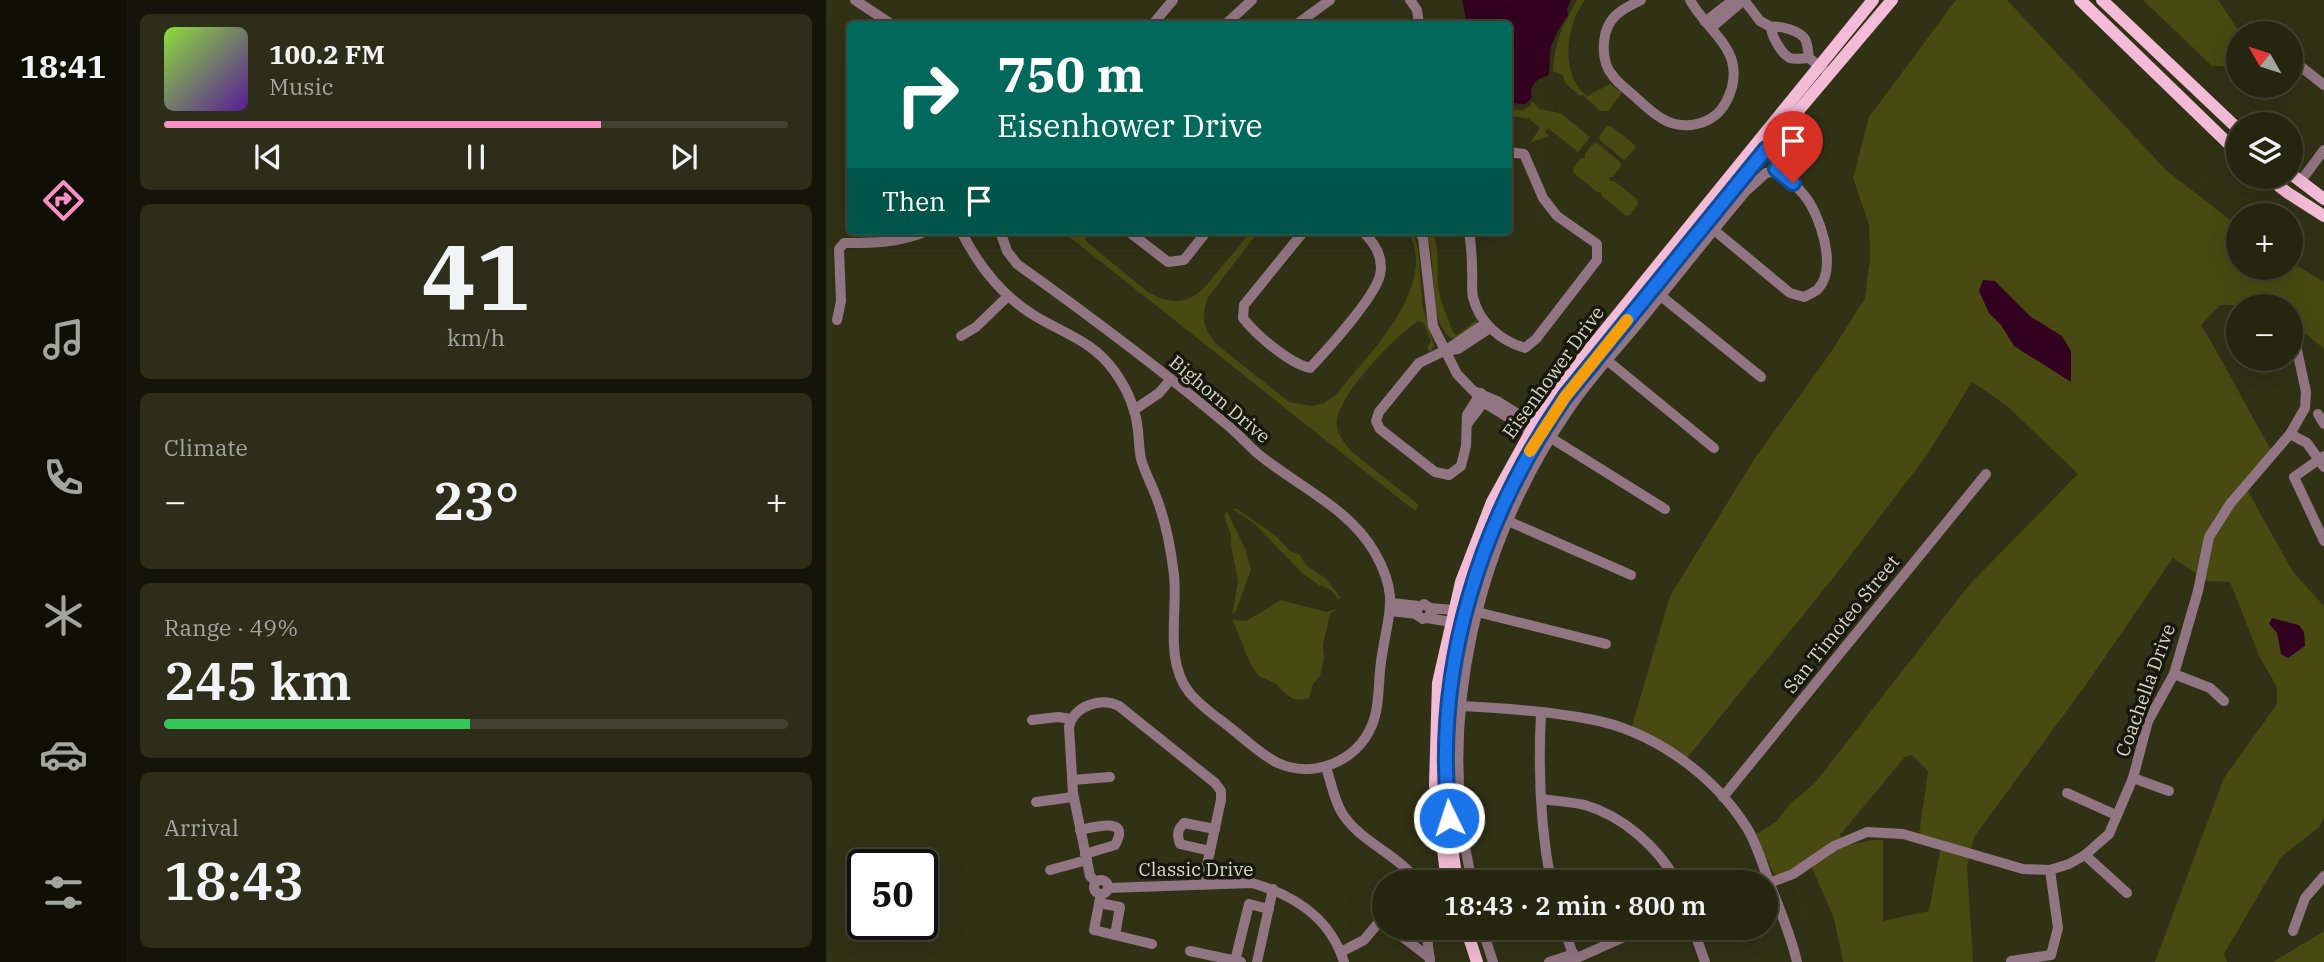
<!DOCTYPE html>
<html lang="en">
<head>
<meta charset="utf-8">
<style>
  :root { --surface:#252510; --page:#2d2d19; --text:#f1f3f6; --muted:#a3a59f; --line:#424230; --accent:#fa8fc7 }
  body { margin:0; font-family:"IBM Plex Serif",serif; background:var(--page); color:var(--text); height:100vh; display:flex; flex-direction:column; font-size:26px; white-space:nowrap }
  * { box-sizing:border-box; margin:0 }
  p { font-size:23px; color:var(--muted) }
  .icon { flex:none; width:38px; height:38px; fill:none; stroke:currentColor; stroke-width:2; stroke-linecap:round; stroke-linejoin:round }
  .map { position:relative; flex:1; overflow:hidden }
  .panel { display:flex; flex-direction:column; gap:14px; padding:14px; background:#141409; width:700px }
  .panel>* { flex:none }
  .hud { position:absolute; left:21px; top:21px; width:665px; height:214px; border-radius:7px; box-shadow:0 7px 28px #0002,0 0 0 2px var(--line); background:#00695c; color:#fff; overflow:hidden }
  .needle { width:46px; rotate:309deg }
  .fabs { position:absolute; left:1400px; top:21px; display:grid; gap:14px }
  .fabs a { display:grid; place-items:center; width:77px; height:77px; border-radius:50%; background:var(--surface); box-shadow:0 7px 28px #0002,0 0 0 2px var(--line); font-size:35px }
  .speed { position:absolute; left:21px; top:849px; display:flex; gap:14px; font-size:35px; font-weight:700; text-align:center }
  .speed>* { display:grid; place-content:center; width:91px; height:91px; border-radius:50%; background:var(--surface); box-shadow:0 7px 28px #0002,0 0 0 2px var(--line); line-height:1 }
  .speed .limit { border:4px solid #111; border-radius:10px; background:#fff; color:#111 }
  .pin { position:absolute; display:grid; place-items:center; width:60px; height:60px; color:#fff; margin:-72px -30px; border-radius:50% 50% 50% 0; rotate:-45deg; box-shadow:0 0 7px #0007 }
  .pin .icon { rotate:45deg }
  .me { position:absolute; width:77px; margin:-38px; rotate:356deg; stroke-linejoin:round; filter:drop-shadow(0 0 5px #0008) }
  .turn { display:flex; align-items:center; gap:24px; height:147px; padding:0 35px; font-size:32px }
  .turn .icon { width:91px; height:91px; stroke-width:2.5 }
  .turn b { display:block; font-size:49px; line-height:60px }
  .then { display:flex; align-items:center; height:66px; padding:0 35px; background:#0003; gap:14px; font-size:26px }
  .big { font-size:52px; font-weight:600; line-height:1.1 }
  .panel .card { flex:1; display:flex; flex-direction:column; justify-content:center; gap:10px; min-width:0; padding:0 24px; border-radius:10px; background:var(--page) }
  .panel .dial { align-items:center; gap:0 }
  .dial b { font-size:91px; line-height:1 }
  .song { display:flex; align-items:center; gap:21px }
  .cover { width:84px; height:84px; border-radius:10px; background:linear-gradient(135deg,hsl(90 70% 55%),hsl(270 70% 35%)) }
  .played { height:7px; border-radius:4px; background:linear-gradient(90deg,var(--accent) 70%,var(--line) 70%) }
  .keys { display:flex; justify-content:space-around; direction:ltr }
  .heat { display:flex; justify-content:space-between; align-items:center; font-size:38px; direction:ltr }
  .charge { height:10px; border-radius:5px; background:linear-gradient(90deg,#34c759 49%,var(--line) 0) }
  .trip { position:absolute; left:546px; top:870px; width:406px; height:70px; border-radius:35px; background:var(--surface); box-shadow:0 7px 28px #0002,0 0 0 2px var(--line); font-weight:600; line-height:70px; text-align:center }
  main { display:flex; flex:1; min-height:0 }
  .tab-bar { display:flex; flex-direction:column; width:126px; justify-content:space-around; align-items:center; background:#0f0f06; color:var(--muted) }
  .tab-bar .icon { width:49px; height:49px }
  .tab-bar .current { color:var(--accent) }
  .tab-bar b { font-size:32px; color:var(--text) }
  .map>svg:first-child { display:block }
  .green { fill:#494912; fill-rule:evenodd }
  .water { fill:#330220 }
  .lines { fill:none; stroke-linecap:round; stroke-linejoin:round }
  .minor { stroke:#917582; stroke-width:10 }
  .major { stroke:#f3bbd6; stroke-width:12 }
  .route-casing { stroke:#114b97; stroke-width:18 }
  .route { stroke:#1a73e8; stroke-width:12 }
  .slow { stroke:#f59e0b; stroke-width:12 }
  .labels { text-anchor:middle; stroke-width:7; stroke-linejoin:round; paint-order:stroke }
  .street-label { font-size:19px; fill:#d7d8c8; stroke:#18180c }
</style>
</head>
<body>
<main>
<nav class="tab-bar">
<b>18:41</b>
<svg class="icon current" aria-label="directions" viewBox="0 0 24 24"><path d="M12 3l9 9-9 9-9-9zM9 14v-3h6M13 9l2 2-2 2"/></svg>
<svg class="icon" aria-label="music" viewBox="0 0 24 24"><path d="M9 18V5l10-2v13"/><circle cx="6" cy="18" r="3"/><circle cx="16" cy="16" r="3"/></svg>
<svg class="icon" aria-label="phone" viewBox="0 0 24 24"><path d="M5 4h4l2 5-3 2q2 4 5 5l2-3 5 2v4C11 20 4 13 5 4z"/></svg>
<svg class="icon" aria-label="climate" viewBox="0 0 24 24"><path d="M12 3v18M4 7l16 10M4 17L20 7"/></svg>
<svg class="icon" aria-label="car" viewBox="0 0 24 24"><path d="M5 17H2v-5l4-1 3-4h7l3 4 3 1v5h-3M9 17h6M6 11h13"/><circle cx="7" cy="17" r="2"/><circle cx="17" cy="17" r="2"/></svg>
<svg class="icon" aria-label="filters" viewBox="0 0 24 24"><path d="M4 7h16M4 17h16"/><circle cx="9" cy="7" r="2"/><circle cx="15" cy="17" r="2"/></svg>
</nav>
<section class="panel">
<div class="card">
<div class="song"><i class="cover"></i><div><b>100.2 FM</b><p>Music</p></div></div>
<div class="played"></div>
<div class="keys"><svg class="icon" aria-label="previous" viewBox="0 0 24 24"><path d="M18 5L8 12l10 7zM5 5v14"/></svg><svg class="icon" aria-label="pause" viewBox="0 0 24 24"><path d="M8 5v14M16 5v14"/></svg><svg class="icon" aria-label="next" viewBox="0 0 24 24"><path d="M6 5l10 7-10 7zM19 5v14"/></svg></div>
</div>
<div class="card dial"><b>41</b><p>km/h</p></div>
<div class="card"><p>Climate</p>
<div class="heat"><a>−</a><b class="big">23°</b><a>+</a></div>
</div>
<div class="card"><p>Range · 49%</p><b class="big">245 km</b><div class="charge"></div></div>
<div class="card"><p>Arrival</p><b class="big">18:43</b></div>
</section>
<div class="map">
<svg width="1498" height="962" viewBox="0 0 1498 962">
  <rect width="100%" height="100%" fill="#313116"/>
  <!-- green -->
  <g class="green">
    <path d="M 751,0 L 759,0 C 740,25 733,74 761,96 L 784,84 L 796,93 L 782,111 L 774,111 L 757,95 L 754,96 L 739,83 L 737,75 L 727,71 C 729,40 736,27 751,0 Z"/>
    <path d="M 1130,0 L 1181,0 L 1341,171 L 1412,226 L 1412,268 L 1465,268 L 1465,262 L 1498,282 L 1498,349 L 1479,333 L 1465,326 L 1465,306 L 1394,305 L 1375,325 C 1401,367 1422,411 1447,453 L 1419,486 L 1467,572 L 1498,606 L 1498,818 L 1493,827 L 1455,857 L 1398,954 L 1401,962 L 1329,962 L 1398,778 L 1451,704 L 1451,687 L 1434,658 L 1404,582 L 1381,581 L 1347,558 L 1259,686 L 1148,837 L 1141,866 L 1147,962 L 1017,962 L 1008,918 L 982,859 L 957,875 L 948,874 L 929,835 L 950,822 L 964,804 L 989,783 L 1144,584 L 1252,474 L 1180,405 L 1146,382 L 1101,455 L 1011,573 L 860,759 L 805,729 L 844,596 L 929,458 L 1005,352 L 1039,298 L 1044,258 L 1043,225 L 1027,178 L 1043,117 ZM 1086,755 L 1102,771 L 1093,835 L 1116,841 L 1103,911 L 1057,921 L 1057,840 L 1046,840 L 1020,846 L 1014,835 L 1079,757 Z"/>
    <polygon points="1317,0 1392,0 1414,33 1412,33 1412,54 1402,66 1386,66"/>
    <polygon points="705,101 714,109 734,113 764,137 752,152 722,128 719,132 723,136 704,143 714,128 703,119 683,115 682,109 696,110 705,106"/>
    <polygon points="781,126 785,126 809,145 809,149 798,160 774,140 773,136"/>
    <polygon points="771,143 794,162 795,166 787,177 783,177 783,181 788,181 811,199 812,204 804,215 800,216 776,196 775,192 771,192 748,173 747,168 755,158 759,158 759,154 767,144"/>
    <path d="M 236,231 L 256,231 L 261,242 L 323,293 C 361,312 373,295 396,266 C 406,255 416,243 424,231 L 433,231 L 383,296 C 374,315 377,328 390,344 L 463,402 L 486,406 L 498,403 L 510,395 C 542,354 614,287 582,231 L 586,231 L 592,248 L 597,308 L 608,346 L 604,352 L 601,348 L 605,341 L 598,323 L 592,321 C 569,336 507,399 511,427 C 513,436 519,444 525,451 L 593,505 L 589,511 Z"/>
    <path d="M 600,231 L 605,231 C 616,250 609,271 613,292 C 616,306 622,320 628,334 L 631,335 L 652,319 L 648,327 L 627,339 C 600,326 612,258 600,231 Z"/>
    <polygon points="407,509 411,509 450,536 464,551 474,555 481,566 499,578 515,598 512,599 505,590 493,585 476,573 429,524"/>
    <polygon points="401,511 420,551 425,570 410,611 406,614 412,582 405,544 405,535 398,516"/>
    <path d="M 455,600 L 500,612 L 511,609 L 504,614 L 497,645 L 498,658 L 494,676 L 487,684 L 483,698 C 467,704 460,694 450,684 C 445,680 436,680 431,674 C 419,658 416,638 406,620 L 420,621 Z"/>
    <polygon points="1498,931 1498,962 1447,962"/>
  </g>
  <!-- water -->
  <g class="water">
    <path d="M 636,0 L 745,0 L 741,8 L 742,16 C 735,24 728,37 725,47 C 723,56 725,67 722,76 C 712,77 702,86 706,97 L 700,104 L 683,103 L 682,24 L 641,24 Z"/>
    <polygon points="1157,280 1169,281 1205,317 1236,336 1245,351 1245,382 1188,346 1175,325 1163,313 1153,291"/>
    <polygon points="1446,618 1473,625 1478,632 1479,646 1462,658 1455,654 1451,633 1443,624"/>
  </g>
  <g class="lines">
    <!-- minor -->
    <g class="minor">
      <polyline points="29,0 65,24"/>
      <polyline points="584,0 591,10 593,24"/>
      <path d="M 815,0 C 805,5 792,11 785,21 C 775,36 775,63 787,76 C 792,83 800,89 806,94 C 815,102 825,112 835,118 C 857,132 888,125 900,102 C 907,89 910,76 906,61 C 899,38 875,21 864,0"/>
      <polyline points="918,0 934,21 945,27"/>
      <polyline points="879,22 907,0"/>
      <polyline points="327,24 347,0"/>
      <polyline points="400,24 426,0"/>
      <polyline points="471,24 504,0"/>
      <polyline points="885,28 918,0"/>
      <path d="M 983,58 C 982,52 982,44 979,39 C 974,31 954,25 945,27 C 945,35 956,55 964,58 C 969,60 977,58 983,58 L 997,69"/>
      <polyline points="1469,62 1498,85"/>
      <polyline points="1474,182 1498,150"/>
      <path d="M 888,230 L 964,293 L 978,297 C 982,295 989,292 992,289 C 1012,268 994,214 978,195 C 970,185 960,177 950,169"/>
      <path d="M 135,231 C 152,265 176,296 209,316 C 239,334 267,341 289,372 C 301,389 310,410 312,431 C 313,440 313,450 315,459 C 319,473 326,485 331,499 C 340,523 345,549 348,575 C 352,612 338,660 363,692 C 375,707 391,717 406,729 C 420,740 435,755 452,763 C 487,779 531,762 546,725 C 554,706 552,682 555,662 C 561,615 575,599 549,553 C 523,507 469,485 431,453 C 422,445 414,436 405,428 C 336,370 264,316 191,264 L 181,251 L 174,231"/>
      <polyline points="302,231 342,262 358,260 381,231"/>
      <path d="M 478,231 L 418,305 L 417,318 C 430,335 463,363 484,368 C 501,350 549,297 554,275 C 558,257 548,242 536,231"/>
      <polyline points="593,231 597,238 607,326 631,374 660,404 711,435"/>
      <path d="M 643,231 C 645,244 646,256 646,269 C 647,278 645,289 647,297 C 653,323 675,341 699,348 L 710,339 L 771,260 L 771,244 L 731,216 L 717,198 L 698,154 L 682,152"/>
      <polyline points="835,296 935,377"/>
      <path d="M 11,320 L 15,301 L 13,249 L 18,243 C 47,243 74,243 101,231"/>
      <polyline points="135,336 150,327 182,296"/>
      <polyline points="619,351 660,323"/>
      <polyline points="782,361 888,448"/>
      <polyline points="650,392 671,401 713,427"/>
      <polyline points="655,393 641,415 640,446 635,466 623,475 609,472 554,429 550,421 553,412 593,363 618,351 632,349 664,328"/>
      <polyline points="308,410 333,393 345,379"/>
      <polyline points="1492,414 1498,424"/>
      <polyline points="642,423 660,399"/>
      <polyline points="1464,434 1481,443 1498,467"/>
      <polyline points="725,438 839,509"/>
      <polyline points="1498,456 1468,477 1498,541"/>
      <polyline points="682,521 805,575"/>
      <polyline points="566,603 593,606"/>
      <polyline points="604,608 605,613 601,618 597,619 591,615 591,608 598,604 604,608 627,610 629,617"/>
      <polyline points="564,611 591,614"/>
      <polyline points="651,612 780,644"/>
      <polyline points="601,618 625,622"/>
      <polyline points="1348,674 1384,688 1398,701"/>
      <path d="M 636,706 C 678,708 721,711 763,719 C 826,730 887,774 921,828 C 932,846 937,867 945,887 C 955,912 965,936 971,962"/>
      <path d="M 715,713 C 712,770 714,826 725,882"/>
      <polyline points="206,720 232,717 245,719"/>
      <path d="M 500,767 C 505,782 508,800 516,813 C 534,842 572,854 592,882"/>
      <polyline points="1307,778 1343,791"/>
      <polyline points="246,780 284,777"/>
      <polyline points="1241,793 1290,815"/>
      <polyline points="897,797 1160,474"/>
      <path d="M 715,799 C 729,801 745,802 759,805 C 797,816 833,848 851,882"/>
      <polyline points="210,802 247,797"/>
      <path d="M 254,830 C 268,827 306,816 289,845 L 259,854"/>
      <path d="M 384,851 L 354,844 C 351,835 351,830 358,823 L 389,829"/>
      <polyline points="1259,855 1301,893"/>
      <polyline points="224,870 261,860"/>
      <circle cx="275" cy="887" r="7"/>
      <path d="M 269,881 L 264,876 L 247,793 L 243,727 C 247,706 275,697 293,706 L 389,783 L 395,791 L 395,800 L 381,865 L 380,884"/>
      <path d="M 646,882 C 609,720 650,544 744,408 C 763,379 788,353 810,326 C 847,281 883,235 920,191 L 940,173 L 947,172 L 952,166 L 952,158 L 940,149"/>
      <polyline points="940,884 967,874 1008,846 1041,832 1077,834 1197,869 1224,870 1243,864 1259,855 1283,834 1307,778 1322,721 1348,674 1372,591 1383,537 1404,504 1464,434 1479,408 1480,392 1471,350 1465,343"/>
      <path d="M 282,888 L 426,883 C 468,895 504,917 518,962"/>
      <polyline points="275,894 268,930 326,944"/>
      <polyline points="273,903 294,907 289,935"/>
      <polyline points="565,928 604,958"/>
      <polyline points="600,928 604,962"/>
      <polyline points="656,928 667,962"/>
      <polyline points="738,928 748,958"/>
      <polyline points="867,928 879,962"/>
      <polyline points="1467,931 1479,898 1498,876"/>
      <polyline points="364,951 415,962"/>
      <polyline points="515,952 538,940 553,922 558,923"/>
      <polyline points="409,961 423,904 443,909"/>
      <polyline points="1185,961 1225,955 1232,928 1224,870"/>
      <polyline points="431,962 447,889"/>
      <polyline points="723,962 748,954"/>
      <polyline points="742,962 818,928"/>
    </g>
    <!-- major -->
    <g class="major">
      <polyline points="1254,0 1412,153"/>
      <polyline points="1276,0 1412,129"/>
      <polyline points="1465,174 1498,199"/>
      <polyline points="1441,177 1462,193 1498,216"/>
      <polyline points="621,882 609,785 612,683 635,582 666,502 709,424 758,356 1047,0"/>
      <path d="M 631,882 C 602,702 635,547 739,397 L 940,149 L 1066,0"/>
      <polyline points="640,928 651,962"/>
    </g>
  </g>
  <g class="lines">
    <!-- route casing -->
    <g class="route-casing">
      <path id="route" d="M 623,818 C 607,668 654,520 739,397 L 940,149 L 952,158 L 952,166 L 950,169 L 967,183"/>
    </g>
    <!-- route -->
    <use href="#route" class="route"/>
    <!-- slow -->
    <polyline class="slow" points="704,451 739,397 801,320"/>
  </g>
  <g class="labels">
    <!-- street labels -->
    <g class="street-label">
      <text transform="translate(727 372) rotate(-54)" y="7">Eisenhower Drive</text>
      <text transform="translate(394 399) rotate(40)" y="7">Bighorn Drive</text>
      <text transform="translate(1015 624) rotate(-51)" y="7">San Timoteo Street</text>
      <text transform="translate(1319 690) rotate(-70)" y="7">Coachella Drive</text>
      <text x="370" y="876">Classic Drive</text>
    </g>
  </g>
</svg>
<div class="fabs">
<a><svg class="needle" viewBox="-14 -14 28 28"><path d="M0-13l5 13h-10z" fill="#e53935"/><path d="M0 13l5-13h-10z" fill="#a3a59f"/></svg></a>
<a><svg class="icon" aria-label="layers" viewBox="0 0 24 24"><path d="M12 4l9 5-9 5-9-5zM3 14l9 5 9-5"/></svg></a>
<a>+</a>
<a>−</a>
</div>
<div class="speed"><div class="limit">50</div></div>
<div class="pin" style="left:967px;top:183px;background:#d93025"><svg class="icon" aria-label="arrive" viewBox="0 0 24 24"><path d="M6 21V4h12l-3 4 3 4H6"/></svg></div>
<svg class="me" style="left:623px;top:818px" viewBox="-20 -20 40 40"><circle r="17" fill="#1a73e8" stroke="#fff" stroke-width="3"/><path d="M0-11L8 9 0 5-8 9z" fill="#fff"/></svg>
<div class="trip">18:43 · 2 min · 800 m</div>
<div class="hud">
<div class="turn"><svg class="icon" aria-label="right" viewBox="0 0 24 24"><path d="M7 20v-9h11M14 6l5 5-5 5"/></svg><div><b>750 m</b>Eisenhower Drive</div></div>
<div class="then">Then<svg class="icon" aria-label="arrive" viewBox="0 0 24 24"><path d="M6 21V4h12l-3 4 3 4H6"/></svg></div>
</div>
</div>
</main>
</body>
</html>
